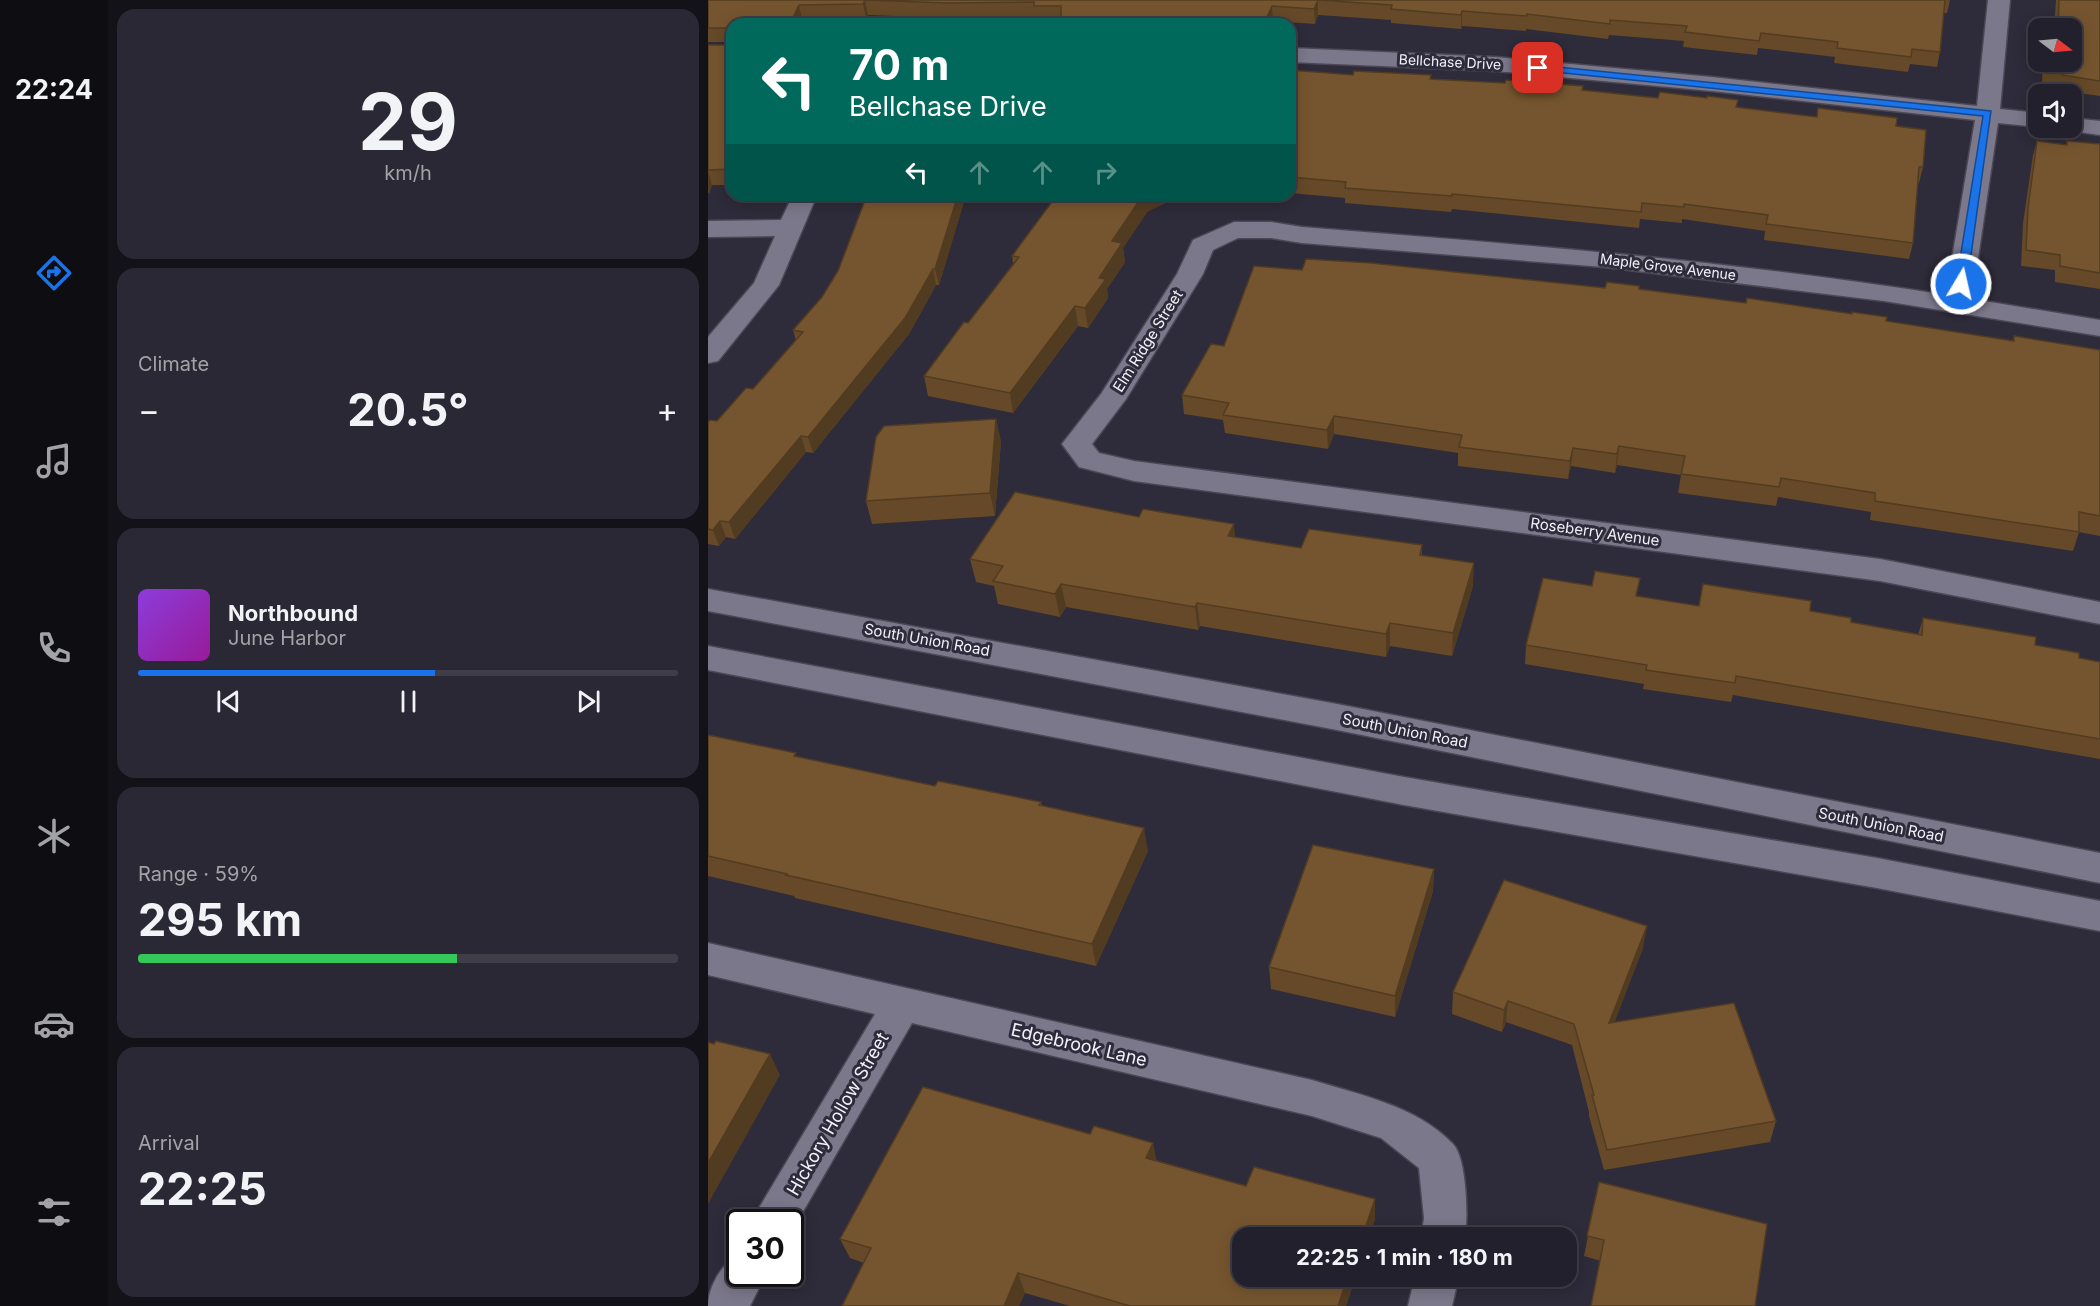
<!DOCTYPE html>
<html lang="en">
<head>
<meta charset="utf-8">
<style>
  :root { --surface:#22202c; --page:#2a2834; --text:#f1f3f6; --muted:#a2a3a9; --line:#3f3e48; --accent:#1a73e8 }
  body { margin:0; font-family:Inter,sans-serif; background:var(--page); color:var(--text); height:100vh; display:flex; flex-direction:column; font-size:22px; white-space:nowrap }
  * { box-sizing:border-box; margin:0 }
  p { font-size:20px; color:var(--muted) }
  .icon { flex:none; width:33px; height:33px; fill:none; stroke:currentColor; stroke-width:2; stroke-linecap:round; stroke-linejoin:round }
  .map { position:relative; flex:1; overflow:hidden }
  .side { display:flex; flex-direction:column; gap:9px; padding:9px; background:#131218; width:600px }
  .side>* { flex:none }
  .guide { position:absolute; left:18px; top:18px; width:570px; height:183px; border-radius:18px; box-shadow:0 3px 15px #0003,0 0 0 2px var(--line); background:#00695c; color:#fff; overflow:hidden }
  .needle { width:39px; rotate:106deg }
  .tools { position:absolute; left:1320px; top:18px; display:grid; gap:12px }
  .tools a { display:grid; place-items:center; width:54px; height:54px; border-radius:12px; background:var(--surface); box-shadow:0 3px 15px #0003,0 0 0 2px var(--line); font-size:30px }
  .speed { position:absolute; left:18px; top:1209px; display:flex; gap:12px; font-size:30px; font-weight:700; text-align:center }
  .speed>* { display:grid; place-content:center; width:78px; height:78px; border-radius:50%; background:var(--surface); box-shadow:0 3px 15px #0003,0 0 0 2px var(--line); line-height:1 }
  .speed .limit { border:3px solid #111; border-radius:9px; background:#fff; color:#111 }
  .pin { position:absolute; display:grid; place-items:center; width:51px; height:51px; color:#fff; margin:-26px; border-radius:12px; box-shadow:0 3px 9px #0006 }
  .me { position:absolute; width:66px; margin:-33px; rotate:9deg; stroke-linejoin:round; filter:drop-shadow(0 0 4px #0008) }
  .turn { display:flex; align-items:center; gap:21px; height:126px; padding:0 24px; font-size:27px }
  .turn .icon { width:78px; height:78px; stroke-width:2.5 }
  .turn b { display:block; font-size:42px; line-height:51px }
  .lanes { display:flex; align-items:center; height:57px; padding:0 24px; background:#0003; justify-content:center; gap:30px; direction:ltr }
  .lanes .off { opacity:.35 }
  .big { font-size:45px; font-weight:700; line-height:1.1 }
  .side .tile { flex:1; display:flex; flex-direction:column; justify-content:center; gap:9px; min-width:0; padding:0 21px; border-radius:18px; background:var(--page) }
  .side .dial { align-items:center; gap:0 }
  .dial b { font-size:78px; line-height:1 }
  .song { display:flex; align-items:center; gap:18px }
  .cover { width:72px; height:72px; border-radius:9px; background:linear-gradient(135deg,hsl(270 70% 55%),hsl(300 70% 35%)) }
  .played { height:6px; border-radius:3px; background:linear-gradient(90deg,var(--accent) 55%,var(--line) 55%) }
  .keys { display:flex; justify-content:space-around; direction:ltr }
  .heat { display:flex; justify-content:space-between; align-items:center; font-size:33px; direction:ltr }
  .charge { height:9px; border-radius:4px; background:linear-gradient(90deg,#34c759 59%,var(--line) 0) }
  .trip { position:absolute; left:524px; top:1227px; width:345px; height:60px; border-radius:18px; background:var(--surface); box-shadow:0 3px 15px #0003,0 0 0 2px var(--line); font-weight:700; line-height:60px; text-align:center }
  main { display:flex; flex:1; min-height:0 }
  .dock { display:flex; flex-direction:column; width:108px; justify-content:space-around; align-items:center; background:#0e0d12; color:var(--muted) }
  .dock .icon { width:42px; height:42px }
  .dock .on { color:var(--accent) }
  .dock b { font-size:27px; color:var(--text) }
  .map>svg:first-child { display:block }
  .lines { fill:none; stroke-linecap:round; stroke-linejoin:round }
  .minor-casing { stroke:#4b4855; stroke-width:3 }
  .minor { fill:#7c788b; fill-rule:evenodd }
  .wall { fill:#654928 }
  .shaded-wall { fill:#523c21 }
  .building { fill:#75552f; stroke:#523c21; stroke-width:1.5 }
  .route { fill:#1a73e8; stroke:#114b97; stroke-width:1.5 }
  .labels { text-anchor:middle; stroke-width:6; stroke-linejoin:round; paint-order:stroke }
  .far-street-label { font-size:14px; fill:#f2f1fb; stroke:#2e2b3a }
  .street-label { font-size:15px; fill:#f2f1fb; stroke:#2e2b3a }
  .near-street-label { font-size:18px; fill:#f2f1fb; stroke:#2e2b3a }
</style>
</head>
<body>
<main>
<nav class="dock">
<b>22:24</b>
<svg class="icon on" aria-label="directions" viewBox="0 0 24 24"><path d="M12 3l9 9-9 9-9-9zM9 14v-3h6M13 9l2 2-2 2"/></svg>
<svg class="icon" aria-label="music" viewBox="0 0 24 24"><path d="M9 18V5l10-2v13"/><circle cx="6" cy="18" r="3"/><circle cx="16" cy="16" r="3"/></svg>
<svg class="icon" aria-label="phone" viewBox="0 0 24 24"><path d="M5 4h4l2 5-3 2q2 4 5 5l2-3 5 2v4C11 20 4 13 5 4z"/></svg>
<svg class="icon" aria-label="climate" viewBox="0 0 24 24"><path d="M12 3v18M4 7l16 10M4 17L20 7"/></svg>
<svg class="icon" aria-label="car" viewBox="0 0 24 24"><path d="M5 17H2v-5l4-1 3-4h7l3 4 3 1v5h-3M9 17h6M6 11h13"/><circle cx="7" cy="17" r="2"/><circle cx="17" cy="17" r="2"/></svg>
<svg class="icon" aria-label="filters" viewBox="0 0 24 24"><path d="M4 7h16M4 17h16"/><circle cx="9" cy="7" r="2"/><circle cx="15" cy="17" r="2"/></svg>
</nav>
<section class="side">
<div class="tile dial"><b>29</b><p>km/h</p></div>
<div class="tile"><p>Climate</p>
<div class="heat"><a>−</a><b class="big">20.5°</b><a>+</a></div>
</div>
<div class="tile">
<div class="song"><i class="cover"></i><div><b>Northbound</b><p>June Harbor</p></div></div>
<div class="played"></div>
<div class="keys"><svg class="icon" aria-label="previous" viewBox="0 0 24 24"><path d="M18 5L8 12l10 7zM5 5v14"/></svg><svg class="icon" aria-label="pause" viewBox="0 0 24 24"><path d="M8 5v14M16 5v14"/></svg><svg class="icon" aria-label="next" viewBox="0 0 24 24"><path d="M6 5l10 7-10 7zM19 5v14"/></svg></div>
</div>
<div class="tile"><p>Range · 59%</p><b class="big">295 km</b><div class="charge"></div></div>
<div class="tile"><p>Arrival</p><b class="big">22:25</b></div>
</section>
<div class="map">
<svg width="1392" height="1306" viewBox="0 0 1392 1306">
  <rect width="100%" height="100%" fill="#2e2b3a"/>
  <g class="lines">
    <!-- minor casing -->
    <g class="minor-casing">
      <g id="minor">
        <path d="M 1280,0 L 1302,0 L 1292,109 L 1330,113 L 1330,127 L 1290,123 L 1264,299 L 1392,320 L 1392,336 L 1176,301 L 896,267 L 594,243 L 563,238 L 530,238 L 505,250 L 495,274 L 418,399 L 384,444 L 391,453 L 426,461 L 1172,559 L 1392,602 L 1392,624 L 1172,581 L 426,481 L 371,467 L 354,444 L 393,394 L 469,274 L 485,240 L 526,222 L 563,222 L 594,227 C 809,244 1025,261 1238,295 L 1267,120 L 1004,91 L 787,71 L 582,62 L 582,48 L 787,57 L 1004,77 L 1269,106 Z"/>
        <polygon points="1364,118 1392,121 1392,135 1356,130 1354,128 1364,128"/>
        <polygon points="85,195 109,195 71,285 10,361 0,363 0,337 46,283 67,236 0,237 0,221 73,220"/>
        <polygon points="0,589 629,704 1392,853 1392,883 629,730 0,611"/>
        <polygon points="0,646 696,777 1169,858 1392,901 1392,931 1169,888 696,805 0,670"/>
        <path d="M 0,943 L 604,1080 C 652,1095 709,1106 745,1144 C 759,1159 760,1217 757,1238 L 713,1238 L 716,1218 L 711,1168 L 673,1138 L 604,1116 L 204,1023 L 82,1234 L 82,1222 L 45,1222 L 51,1208 L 167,1014 L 0,975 Z"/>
        <path d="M 32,1255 L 32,1274 L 58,1274 L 42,1306 L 0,1306 C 0,1287 14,1262 32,1255 Z"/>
        <polygon points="707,1276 751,1276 744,1306 700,1306"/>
      </g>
    </g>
    <!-- minor -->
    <use href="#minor" class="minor"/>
  </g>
  <!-- wall -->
  <g class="wall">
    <polygon points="0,0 1242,0 1239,13 1236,13 1232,52 1229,67 1202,64 1200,72 1126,63 1127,57 1050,48 1049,55 975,47 976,41 901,35 900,39 818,29 818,31 754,26 753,29 683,23 683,20 610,15 607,24 565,21 328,20 327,17 242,18 160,15 158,19 94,19 92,24 24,24 24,185 4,185 1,193 0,193 0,45 21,45 21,42 0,42"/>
    <polygon points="1348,0 1392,0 1392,96 1350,90 1351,84 1334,82 1335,62 1364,62 1364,28 1346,28"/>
    <polygon points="582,70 645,75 723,75 723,79 875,90 1188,126 1215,167 1211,183 1210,183 1205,243 1201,259 1056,240 1057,231 974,219 974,223 932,219 931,228 744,209 743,212 637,203 637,198 582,193"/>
    <polygon points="1329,141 1358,145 1359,141 1392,144 1392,289 1347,282 1347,270 1313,266 1315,223 1325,155"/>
    <polygon points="258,195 231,285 228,285 201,334 105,453 98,452 27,539 18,537 11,546 0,544 0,422 9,421 45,389 88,341 85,330 114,297 130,271"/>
    <polygon points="439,212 415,248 417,262 399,289 400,298 380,328 370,326 305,413 220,396 216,376 260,323 305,264 304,256"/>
    <polygon points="594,270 897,288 931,289 1178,321 1305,341 1306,336 1392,350 1392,536 1371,532 1365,551 1162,520 1163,512 1070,497 1068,506 970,493 973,475 909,465 907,473 863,466 860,479 750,466 750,453 626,434 620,449 517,433 515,420 476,414 474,395 516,346"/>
    <polygon points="293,441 287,516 164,524 158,501"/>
    <polygon points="527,537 593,548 714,545 714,555 765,586 744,656 682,646 678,657 492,626 490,630 358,607 352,617 290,604 286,586 268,582 262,559"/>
    <polygon points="884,586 930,596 991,606 1102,611 1143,622 1210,635 1215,618 1327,645 1371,658 1392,662 1392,766 1392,759 1025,695 1023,702 935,689 936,684 817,664 818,645"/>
    <polygon points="0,735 89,757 227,786 333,802 334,806 440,851 388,966 87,898 86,896 0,876"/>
    <polygon points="726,869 725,891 687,1017 563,989 561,967"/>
    <polygon points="935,948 906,1022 1068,1121 1062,1142 896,1170 881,1116 881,1112 864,1045 798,1022 794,1032 744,1014 745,992"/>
    <polygon points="445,1143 448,1160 538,1186 667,1219 661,1238 534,1238 534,1276 648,1276 638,1306 362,1306 317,1293 311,1306 134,1306 156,1263 142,1258 132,1239"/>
    <polygon points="891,1182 1047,1306 876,1256"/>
  </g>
  <!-- shaded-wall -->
  <g class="shaded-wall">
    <polygon points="157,0 160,15 158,19 155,4"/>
    <polygon points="610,0 610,15 607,24 606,9"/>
    <polygon points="91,5 94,19 92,24 82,24"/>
    <polygon points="564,6 565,21 563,24 556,24"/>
    <polygon points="754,11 754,26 753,29 753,15"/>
    <polygon points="0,171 4,185 1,193 0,190"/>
    <polygon points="250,195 258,195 231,285 227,269"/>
    <polygon points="435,195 475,195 439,212 415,248 417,262 399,289 400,298 380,328 377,308 391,278 404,241"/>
    <polygon points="225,269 228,285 201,334 105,453 100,437"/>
    <polygon points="367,306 370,326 305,413 302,393"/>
    <polygon points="626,416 626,434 620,449 619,430"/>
    <polygon points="288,419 293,441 287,516 282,493"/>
    <polygon points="93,436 98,452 27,539 21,522"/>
    <polygon points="911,446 909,465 907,473 909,454"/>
    <polygon points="865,448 863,466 860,479 862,461"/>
    <polygon points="12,521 18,537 11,546 5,530"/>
    <polygon points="526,524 528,546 520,536"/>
    <polygon points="766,563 765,586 744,656 745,633"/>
    <polygon points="353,584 358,607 352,617 347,594"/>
    <polygon points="489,603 492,626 490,630 487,607"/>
    <polygon points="682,623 682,646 678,657 678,634"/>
    <polygon points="436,828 440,851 388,966 384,944"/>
    <polygon points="726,869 725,891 687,1017 687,996"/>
    <polygon points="939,926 935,948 898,1045 901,1023"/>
    <polygon points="800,1001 798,1022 794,1032 796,1010"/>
    <polygon points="62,1054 72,1075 0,1204 0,1163"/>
    <polygon points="445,1143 449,1164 438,1158"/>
    <polygon points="667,1199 667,1219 661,1238 654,1238"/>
    <polygon points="310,1273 317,1293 311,1306 296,1306"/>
    <polygon points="640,1276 648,1276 638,1306 630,1306"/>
  </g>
  <!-- building -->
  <g class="building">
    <polygon points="0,0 1237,0 1232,52 1204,49 1203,57 1129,48 1130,42 1053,33 1051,41 977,32 979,26 902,20 902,24 819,14 819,16 754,11 753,15 683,9 684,5 610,0 606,9 564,6 556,24 353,24 353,6 326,6 326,2 239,3 157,0 155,4 91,5 82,24 24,24 24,169 0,170 0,45 21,45 21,28 0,28"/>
    <polygon points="1351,0 1392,0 1392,81 1354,75 1355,70 1338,68 1339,62 1364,62 1364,28 1350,28"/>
    <polygon points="582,70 645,75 646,71 723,75 722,79 797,83 798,80 875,86 874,90 950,98 952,92 999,98 999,96 1030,100 1028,107 1109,117 1110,108 1189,118 1188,126 1218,130 1215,167 1211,167 1205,243 1058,224 1060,215 976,204 976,207 934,203 933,212 744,194 744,196 637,188 638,182 582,177"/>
    <polygon points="1329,141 1359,145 1359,141 1392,144 1392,273 1352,266 1352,255 1318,250 1320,208"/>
    <polygon points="159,195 250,195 227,269 225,269 197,318 100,437 93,436 21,522 12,521 5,530 0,529 0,422 2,420 9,421 38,388 45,389 95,332 85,330 114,297 130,271"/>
    <polygon points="349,195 435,195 404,241 414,243 391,278 398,279 377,308 367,306 302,393 216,376 256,322 260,323 311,257 304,256"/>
    <polygon points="598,259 663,263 897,288 899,282 931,286 931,289 1038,303 1039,298 1144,314 1144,312 1179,317 1178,321 1306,341 1306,336 1392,350 1392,516 1371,512 1371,532 1167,501 1167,493 1073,478 1071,487 973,474 977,456 911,446 909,454 865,448 862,461 751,447 754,435 626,416 619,430 515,415 521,403 474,395 503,344 516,346 546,266 594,270"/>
    <polygon points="288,419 282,493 158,501 168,437 176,426"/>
    <polygon points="307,492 431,517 435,509 526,524 520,536 593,548 601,529 714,545 712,555 766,563 745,633 682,623 678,634 489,603 487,607 353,584 347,594 285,581 295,566 262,559"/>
    <polygon points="887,571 932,578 928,596 991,606 995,584 1103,601 1102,611 1143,618 1143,622 1214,635 1215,618 1328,637 1327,645 1371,653 1371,658 1392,662 1392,739 1028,676 1027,683 938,670 939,665 818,645 835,578 884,586"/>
    <polygon points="0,735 88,753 86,756 227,786 230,781 333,802 331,805 436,828 384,944 78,875 79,874 0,856"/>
    <polygon points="605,845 726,869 687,996 561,967"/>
    <polygon points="796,880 939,926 901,1023 1026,1003 1068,1121 899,1150 884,1095 886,1095 866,1024 800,1001 796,1010 745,992"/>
    <polygon points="8,1041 62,1054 0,1163 0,1042 6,1044"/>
    <polygon points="215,1087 382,1134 386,1126 445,1143 438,1158 538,1186 546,1167 667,1199 654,1238 534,1238 534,1276 640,1276 630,1306 422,1306 310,1273 296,1306 134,1306 163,1248 132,1239"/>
    <polygon points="891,1182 1059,1224 1047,1306 883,1306 896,1240 879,1236"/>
  </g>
  <!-- route -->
  <polygon class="route" points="830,65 1283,111 1259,284 1253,287 1248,284 1275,116 827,70 826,68"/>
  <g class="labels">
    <!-- far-street labels -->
    <g class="far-street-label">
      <text transform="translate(742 62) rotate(3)" y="5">Bellchase Drive</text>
      <text transform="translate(960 267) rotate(7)" y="5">Maple Grove Avenue</text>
    </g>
    <!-- street labels -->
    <g class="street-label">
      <text transform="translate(440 341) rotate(-58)" y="5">Elm Ridge Street</text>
      <text transform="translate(887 532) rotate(8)" y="5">Roseberry Avenue</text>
      <text transform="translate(219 640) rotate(10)" y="5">South Union Road</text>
      <text transform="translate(697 731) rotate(11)" y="5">South Union Road</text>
      <text transform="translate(1173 825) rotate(11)" y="5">South Union Road</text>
    </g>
    <!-- near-street labels -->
    <g class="near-street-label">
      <text transform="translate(371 1045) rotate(13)" y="6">Edgebrook Lane</text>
      <text transform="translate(130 1114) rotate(-60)" y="6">Hickory Hollow Street</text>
    </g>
  </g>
</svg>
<div class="tools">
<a><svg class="needle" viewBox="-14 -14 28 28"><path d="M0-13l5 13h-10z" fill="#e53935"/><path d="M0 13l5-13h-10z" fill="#a2a3a9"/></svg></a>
<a><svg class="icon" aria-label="sound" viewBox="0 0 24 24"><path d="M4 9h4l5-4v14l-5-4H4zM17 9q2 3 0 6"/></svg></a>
</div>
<div class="speed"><div class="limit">30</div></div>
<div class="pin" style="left:830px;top:68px;background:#d93025"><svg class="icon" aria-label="arrive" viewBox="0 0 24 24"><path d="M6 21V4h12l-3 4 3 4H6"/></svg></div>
<svg class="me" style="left:1253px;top:284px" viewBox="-20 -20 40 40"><circle r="17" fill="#1a73e8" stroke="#fff" stroke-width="3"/><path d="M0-11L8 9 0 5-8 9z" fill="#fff"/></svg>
<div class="trip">22:25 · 1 min · 180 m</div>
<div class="guide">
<div class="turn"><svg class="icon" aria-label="left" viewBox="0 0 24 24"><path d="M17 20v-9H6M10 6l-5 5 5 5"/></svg><div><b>70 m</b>Bellchase Drive</div></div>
<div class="lanes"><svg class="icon" aria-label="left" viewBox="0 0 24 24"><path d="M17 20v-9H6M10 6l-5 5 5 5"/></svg><svg class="icon off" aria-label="ahead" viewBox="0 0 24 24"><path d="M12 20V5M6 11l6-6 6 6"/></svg><svg class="icon off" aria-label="ahead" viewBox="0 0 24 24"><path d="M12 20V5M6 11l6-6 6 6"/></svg><svg class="icon off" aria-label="right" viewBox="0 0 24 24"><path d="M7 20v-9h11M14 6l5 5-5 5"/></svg></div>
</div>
</div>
</main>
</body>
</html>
